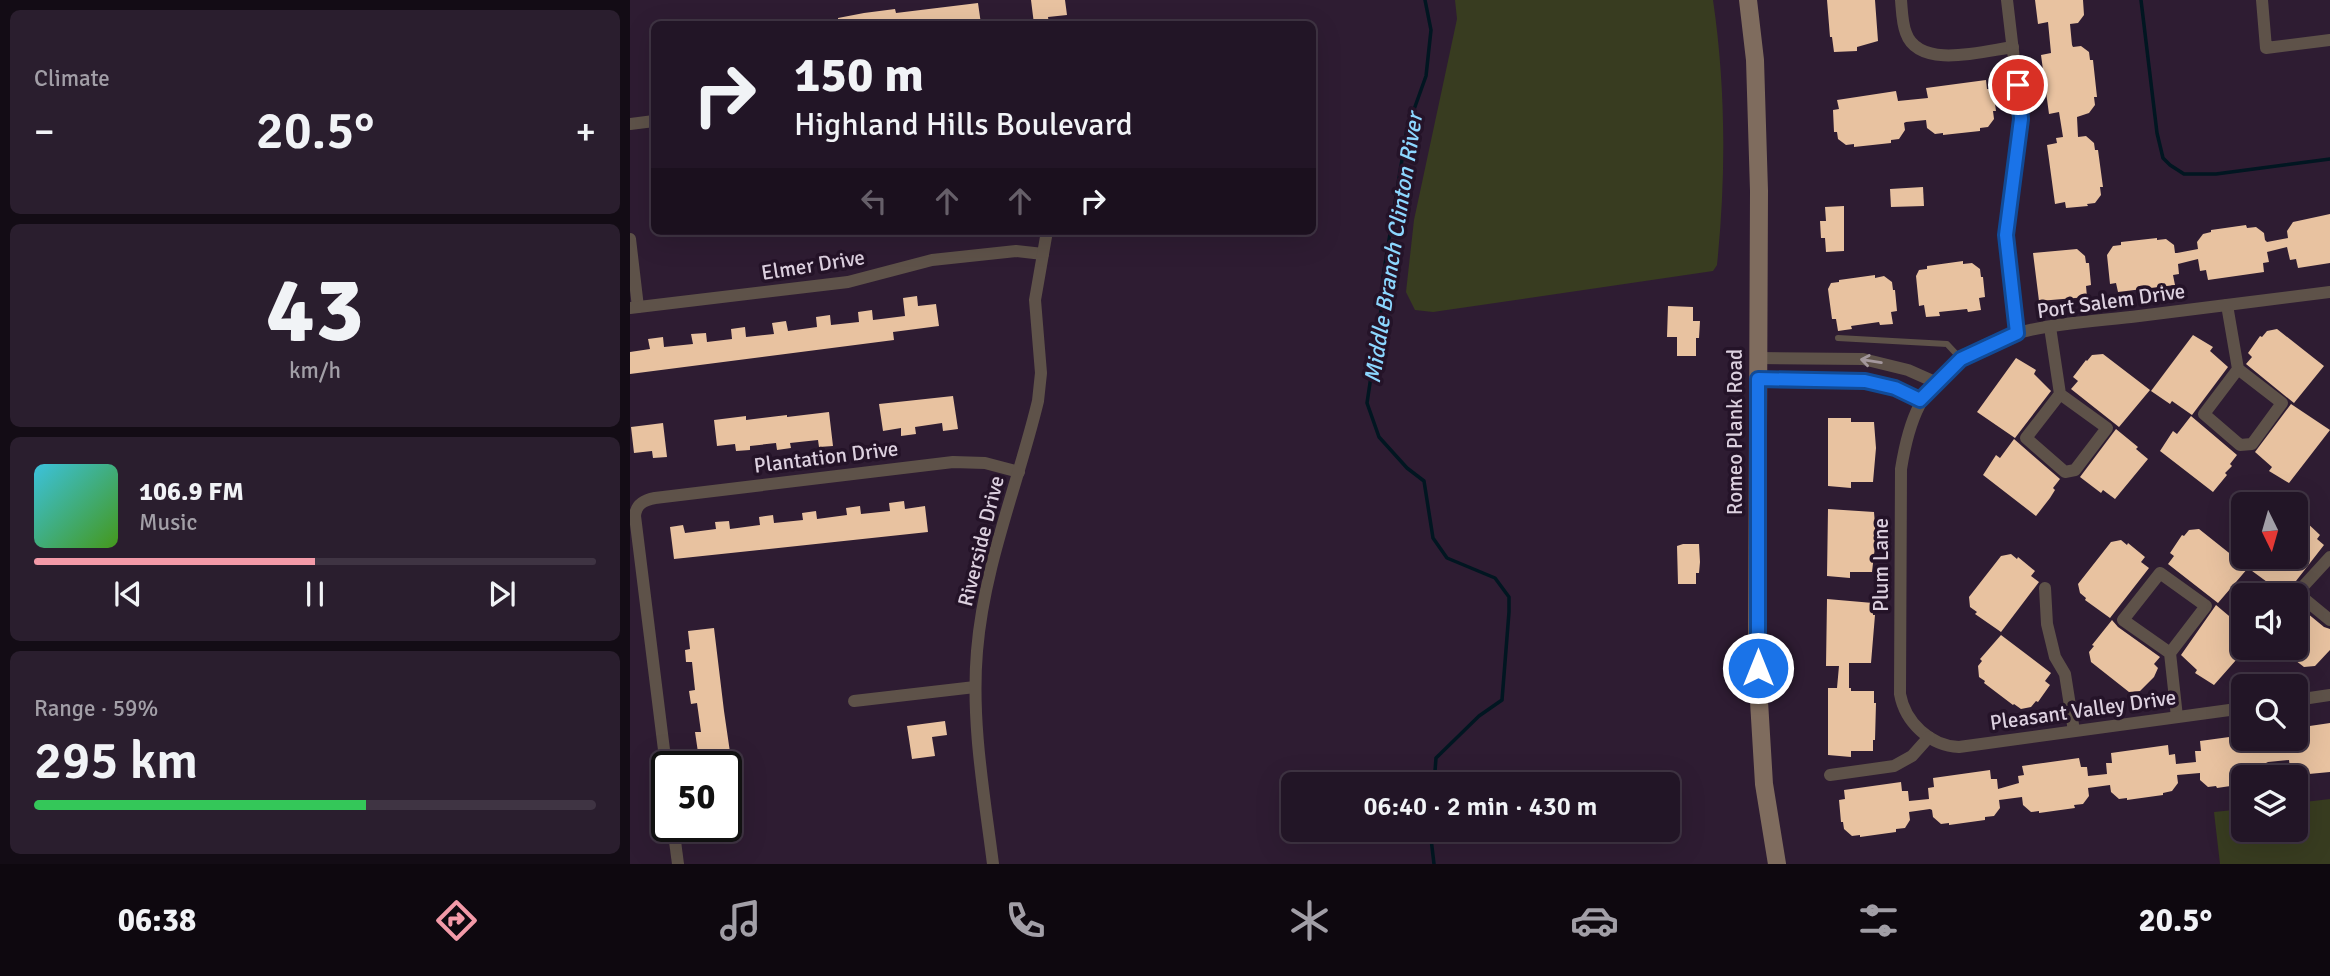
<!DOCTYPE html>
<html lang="en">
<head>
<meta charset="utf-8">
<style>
  :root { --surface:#221526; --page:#2a1e2e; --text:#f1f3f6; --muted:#a29fa7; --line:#3f3443; --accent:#f39aa8 }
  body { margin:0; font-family:Signika,sans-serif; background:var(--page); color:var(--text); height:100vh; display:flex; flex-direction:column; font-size:26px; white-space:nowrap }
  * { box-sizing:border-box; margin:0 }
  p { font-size:23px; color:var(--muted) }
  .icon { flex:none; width:38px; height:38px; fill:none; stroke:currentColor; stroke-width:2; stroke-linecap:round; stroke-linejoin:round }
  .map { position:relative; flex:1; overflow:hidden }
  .sheet { display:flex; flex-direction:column; gap:10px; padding:10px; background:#130c15; width:630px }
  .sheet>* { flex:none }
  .banner { position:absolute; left:21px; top:21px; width:665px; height:214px; border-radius:10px; box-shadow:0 7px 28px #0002,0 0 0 2px var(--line); background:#221526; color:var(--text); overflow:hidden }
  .needle { width:46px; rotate:175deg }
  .tools { position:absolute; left:1601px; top:492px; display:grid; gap:14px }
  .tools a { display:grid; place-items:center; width:77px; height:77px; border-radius:10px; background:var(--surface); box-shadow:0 7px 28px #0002,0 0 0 2px var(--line); font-size:35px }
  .speed { position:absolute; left:21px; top:751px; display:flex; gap:14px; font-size:35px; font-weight:700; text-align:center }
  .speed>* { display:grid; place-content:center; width:91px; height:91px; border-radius:50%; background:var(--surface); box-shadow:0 7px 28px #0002,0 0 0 2px var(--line); line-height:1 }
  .speed .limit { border:4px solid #111; border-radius:10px; background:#fff; color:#111 }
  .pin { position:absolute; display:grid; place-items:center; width:60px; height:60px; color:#fff; margin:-30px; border:4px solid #fff; border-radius:50%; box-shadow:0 2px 7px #0007 }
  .me { position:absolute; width:77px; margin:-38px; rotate:0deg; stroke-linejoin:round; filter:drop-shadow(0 0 5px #0008) }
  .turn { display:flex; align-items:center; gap:24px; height:147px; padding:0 28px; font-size:32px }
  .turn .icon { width:91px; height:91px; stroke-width:2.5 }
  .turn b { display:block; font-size:49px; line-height:60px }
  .lanes { display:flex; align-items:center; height:66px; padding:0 28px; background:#0003; justify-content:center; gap:35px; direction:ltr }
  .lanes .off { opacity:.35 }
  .big { font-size:52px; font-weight:600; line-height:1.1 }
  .sheet .tile { flex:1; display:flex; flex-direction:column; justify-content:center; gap:10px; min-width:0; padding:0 24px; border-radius:10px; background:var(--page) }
  .sheet .dial { align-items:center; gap:0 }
  .dial b { font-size:91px; line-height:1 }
  .song { display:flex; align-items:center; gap:21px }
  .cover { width:84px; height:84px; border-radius:10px; background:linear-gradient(135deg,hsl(190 70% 55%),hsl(100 70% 35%)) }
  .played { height:7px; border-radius:4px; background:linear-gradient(90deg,var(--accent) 50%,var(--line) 50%) }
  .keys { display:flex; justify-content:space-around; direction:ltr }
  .heat { display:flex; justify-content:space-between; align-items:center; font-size:38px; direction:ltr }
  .charge { height:10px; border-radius:5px; background:linear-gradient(90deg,#34c759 59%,var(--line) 0) }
  .trip { position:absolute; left:651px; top:772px; width:399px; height:70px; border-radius:10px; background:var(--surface); box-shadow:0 7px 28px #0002,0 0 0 2px var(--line); font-weight:600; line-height:70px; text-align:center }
  .tab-bar { display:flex; height:112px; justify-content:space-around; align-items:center; background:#0e080f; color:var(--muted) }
  .tab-bar .icon { width:49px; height:49px }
  .tab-bar .current { color:var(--accent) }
  .tab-bar b { font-size:32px; color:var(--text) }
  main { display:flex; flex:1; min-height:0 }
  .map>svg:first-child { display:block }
  .green { fill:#383c20 }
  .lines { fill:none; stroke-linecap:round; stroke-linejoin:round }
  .stream { stroke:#011621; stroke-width:3.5 }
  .building { fill:#e8c2a0 }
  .lane { stroke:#5e5249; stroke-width:6 }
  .street { stroke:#5e5249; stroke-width:12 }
  .secondary { stroke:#7f6c5e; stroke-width:18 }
  .oneway { stroke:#a3979c }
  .route-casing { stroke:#114b97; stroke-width:18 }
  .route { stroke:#1a73e8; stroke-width:12 }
  .labels { text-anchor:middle; stroke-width:7; stroke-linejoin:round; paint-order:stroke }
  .street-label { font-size:21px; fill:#dcd0df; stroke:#241328 }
  .water-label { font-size:23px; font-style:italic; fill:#8cd7ff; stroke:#241328 }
</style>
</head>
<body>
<main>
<section class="sheet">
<div class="tile"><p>Climate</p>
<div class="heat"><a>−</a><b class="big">20.5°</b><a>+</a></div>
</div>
<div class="tile dial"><b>43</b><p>km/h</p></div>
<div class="tile">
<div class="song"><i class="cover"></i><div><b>106.9 FM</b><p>Music</p></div></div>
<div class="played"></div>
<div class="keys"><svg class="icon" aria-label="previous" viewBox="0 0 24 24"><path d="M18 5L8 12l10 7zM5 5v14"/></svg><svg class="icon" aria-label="pause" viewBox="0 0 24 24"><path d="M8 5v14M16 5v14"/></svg><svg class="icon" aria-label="next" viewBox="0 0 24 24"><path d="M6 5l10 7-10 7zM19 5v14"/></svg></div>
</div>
<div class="tile"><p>Range · 59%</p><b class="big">295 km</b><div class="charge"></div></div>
</section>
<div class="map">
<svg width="1700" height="864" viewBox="0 0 1700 864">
  <rect width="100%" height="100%" fill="#2e1c32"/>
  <!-- green -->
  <g class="green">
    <path d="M 825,0 L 1083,0 C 1096,88 1096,177 1087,265 L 1083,271 L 803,312 L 785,310 L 776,292 L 784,220 L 827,19 Z"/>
    <polygon points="1700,799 1700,864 1590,864 1584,812 1613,809 1614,830 1666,830 1666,803"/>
  </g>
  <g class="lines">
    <!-- stream -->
    <g class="stream">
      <polyline points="795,0 801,30 796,76 777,129 753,277 751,310 737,403 749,437 777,468 794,481 803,538 817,558 865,578 879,597 879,612 872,700 849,716 806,758 804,784"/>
      <polyline points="1511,0 1527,133 1533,158 1540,165 1554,174 1586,174 1700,159"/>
      <polyline points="800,830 804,864"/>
    </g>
  </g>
  <!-- building -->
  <g class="building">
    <polygon points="401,0 435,0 437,15 418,17 419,24 404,24"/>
    <polygon points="1197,0 1245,0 1248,41 1227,47 1227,51 1204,52 1202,37 1200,37"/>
    <polygon points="1405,0 1453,0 1454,15 1448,23 1440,24 1442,45 1443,47 1451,46 1459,52 1460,60 1463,60 1467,97 1464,97 1465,105 1459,113 1447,117 1448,137 1456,136 1464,143 1465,150 1468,150 1473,187 1470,187 1471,195 1465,203 1457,204 1458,206 1436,208 1435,202 1425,204 1417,145 1427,143 1426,138 1433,137 1429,112 1419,114 1411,55 1421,53 1418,22 1408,24"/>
    <polygon points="348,3 351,24 208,24 208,18 234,13 265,9 266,13"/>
    <polygon points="1356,80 1357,89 1363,89 1366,111 1363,111 1364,119 1358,127 1350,128 1350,131 1313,135 1313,133 1305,134 1297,128 1296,120 1276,122 1274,123 1275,130 1269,139 1261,140 1261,143 1224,147 1224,144 1216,145 1208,139 1207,132 1204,132 1203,110 1209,109 1207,100 1266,91 1268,101 1298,98 1296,88"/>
    <polygon points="1293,187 1294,206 1261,207 1260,189"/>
    <polygon points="1214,206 1214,251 1196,252 1195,238 1191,238 1190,221 1196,221 1195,207"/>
    <polygon points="1700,214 1700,263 1668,268 1666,259 1660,260 1657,247 1637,252 1639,262 1633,263 1634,272 1578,280 1576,270 1570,271 1568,259 1548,264 1549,274 1543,275 1545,285 1488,292 1486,283 1480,284 1477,255 1483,246 1491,245 1491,242 1527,238 1527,240 1536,239 1544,245 1545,253 1547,253 1568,249 1567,242 1573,234 1581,232 1581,230 1616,225 1617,228 1626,227 1634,233 1635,240 1637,242 1658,238 1657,231 1663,222"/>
    <polygon points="1447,249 1455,256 1456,263 1459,263 1461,285 1456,286 1457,297 1409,301 1403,253"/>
    <polygon points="1333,261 1333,264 1342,263 1350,269 1351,277 1353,277 1355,297 1349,298 1351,310 1338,312 1337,309 1309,312 1310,316 1296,317 1294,305 1289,306 1286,276 1289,270 1297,269 1297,266"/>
    <polygon points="1245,275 1245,278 1254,276 1262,282 1263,290 1265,290 1267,311 1261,312 1263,324 1250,325 1249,322 1221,326 1222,329 1208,331 1206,319 1202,319 1199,297 1198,289 1201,283 1209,282 1209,280"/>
    <polygon points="287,296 288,306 306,304 309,326 263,332 264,340 0,374 0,352 20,349 18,339 33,337 34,347 63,344 61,334 76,333 77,342 102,339 101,329 115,327 116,337 144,334 142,323 156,321 158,331 187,327 186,317 200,315 201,325 229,322 228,312 242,310 243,320 275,316 273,298"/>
    <polygon points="1038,306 1063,307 1063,321 1070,321 1069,338 1066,338 1066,356 1047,356 1047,337 1037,337"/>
    <polygon points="1647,329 1694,366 1664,403 1616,364 1622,357 1618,353 1630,336 1632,337 1637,331"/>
    <polygon points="1563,335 1583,347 1580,351 1598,367 1562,415 1542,401 1540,404 1521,391"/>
    <polygon points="1473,354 1520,390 1489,427 1441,389 1448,381 1443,377 1456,360 1457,361 1462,355"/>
    <polygon points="1386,358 1406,370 1404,374 1421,391 1385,438 1347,412"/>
    <polygon points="323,396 328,429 313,431 312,423 285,427 286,434 271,436 271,428 253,431 249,404"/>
    <polygon points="1661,404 1700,430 1659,483 1639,471 1642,467 1625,452"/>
    <polygon points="199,412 203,446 189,447 188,440 160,443 161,448 147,450 146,443 120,446 120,450 106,451 105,444 87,446 84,420 116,416 116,420 157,415 157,417"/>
    <polygon points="1561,416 1607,455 1600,464 1602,466 1595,473 1597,475 1583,492 1530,451 1543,431 1547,434"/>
    <polygon points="1198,418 1221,418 1221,422 1244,422 1246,448 1243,482 1221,482 1221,488 1198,486"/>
    <polygon points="33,423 37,457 23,458 22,451 4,453 1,427"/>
    <polygon points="1486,429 1508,447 1506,449 1518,459 1485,499 1473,490 1471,493 1450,477"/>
    <polygon points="1384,439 1430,479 1423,488 1425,490 1420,498 1406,516 1353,475 1366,455 1370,458"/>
    <polygon points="274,501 275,509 295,506 298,532 44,559 40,527 53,525 55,533 86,529 85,522 99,521 100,529 130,525 129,517 143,515 144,523 173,520 172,513 186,511 187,519 217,515 216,508 230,506 231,514 260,511 259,503"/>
    <polygon points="1198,509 1244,512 1246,538 1242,572 1220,572 1220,578 1197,576"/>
    <polygon points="1666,518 1672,522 1674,520 1690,535 1687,539 1694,545 1659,590 1652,585 1648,590 1618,568 1627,556 1666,556"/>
    <polygon points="1569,529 1618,568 1588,603 1538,564 1544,556 1540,553 1552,535 1554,536 1559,530"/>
    <polygon points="1491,540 1497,545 1498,543 1515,557 1511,562 1519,568 1480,618 1455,600 1456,598 1450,593 1448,584 1481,542"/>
    <polygon points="1053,544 1069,544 1070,562 1069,573 1066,573 1066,584 1048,584 1047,546"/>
    <polygon points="1381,554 1387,559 1388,557 1405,571 1401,576 1409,582 1371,632 1345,614 1347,612 1340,607 1339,597 1371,556"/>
    <polygon points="1197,599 1243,603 1243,615 1245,615 1241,663 1219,663 1219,688 1221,688 1221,691 1244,691 1244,703 1246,703 1245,740 1243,740 1243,751 1221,751 1221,757 1198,755 1198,688 1207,688 1209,666 1196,666"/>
    <polygon points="1666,604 1694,627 1700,629 1700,650 1685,666 1674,667 1649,648 1666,648"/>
    <polygon points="1586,605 1605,621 1614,609 1614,651 1584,685 1565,673 1567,670 1551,655"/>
    <polygon points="1482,620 1488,627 1530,657 1524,664 1528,668 1524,677 1510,691 1499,692 1461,662 1459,652 1464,646 1462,645"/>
    <polygon points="84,628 94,711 102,766 70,766 65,732 71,732 67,703 61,704 59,691 65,690 62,662 56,662 55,650 60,649 58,631"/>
    <polygon points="1371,635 1421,673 1415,681 1420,685 1408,702 1406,701 1401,707 1391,709 1384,704 1383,705 1354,683 1355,681 1349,677 1348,666 1352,661 1350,659"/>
    <polygon points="315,721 317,735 302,737 305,756 282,759 277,726"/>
    <polygon points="1700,723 1700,772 1668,775 1660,768 1659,760 1638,762 1636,763 1637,771 1633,777 1614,777 1614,784 1587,788 1586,786 1578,787 1570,780 1570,773 1547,775 1548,783 1542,791 1533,793 1533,795 1497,800 1497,798 1489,799 1481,792 1480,785 1458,788 1459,796 1453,804 1444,805 1445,808 1409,813 1409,811 1401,812 1393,805 1392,797 1369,800 1370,808 1364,816 1355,817 1355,820 1319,825 1319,823 1311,824 1303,817 1302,810 1300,809 1279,812 1280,820 1275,828 1266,829 1266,832 1230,837 1230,835 1222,836 1214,829 1213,822 1211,822 1209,800 1215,799 1214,790 1271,782 1272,791 1278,791 1279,801 1299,799 1298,788 1304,787 1303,778 1360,770 1361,779 1367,779 1368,789 1389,783 1388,776 1394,775 1392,766 1449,758 1451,767 1457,767 1458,776 1477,774 1476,763 1482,763 1481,753 1538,745 1539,755 1545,754 1546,764 1566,762 1565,751 1571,751 1570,741 1614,735 1614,738 1628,738 1628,742 1634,742 1636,752 1656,750 1655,739 1666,738 1666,728"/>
  </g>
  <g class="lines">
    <!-- lane -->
    <polyline class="lane" points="1208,338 1317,344 1331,359"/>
    <!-- street -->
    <g class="street">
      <path d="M 1271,0 C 1272,11 1272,23 1276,33 C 1289,70 1354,51 1383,47"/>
      <polyline points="1377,0 1391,119 1376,235 1387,333"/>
      <polyline points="1632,0 1636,48 1700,40"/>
      <polyline points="0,124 24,121"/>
      <polyline points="0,239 8,307"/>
      <polyline points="1597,305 1608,369 1652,403 1622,444 1610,445 1574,414 1608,369"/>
      <polyline points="0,308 218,282 302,260 386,251 413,254"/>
      <polyline points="1420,327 1430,394 1477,428 1445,470 1435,472 1396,438 1430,394"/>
      <polyline points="1128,358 1233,359 1278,370 1305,382"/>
      <path d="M 1128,379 C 1190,379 1232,373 1290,400"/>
      <polyline points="1700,557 1667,593 1700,620"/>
      <polyline points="1415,588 1417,624 1425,657 1435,674 1444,731"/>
      <polyline points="1540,653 1493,620 1530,573 1576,606 1540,653 1547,717"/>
      <polyline points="1666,700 1700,695"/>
      <polyline points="224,701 345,687"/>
      <path d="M 1614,708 L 1329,747 C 1300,746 1275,722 1270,694 L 1271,469 C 1279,419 1291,387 1334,357 C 1383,323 1452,323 1509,316 C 1573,308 1636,300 1700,292"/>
      <path d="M 37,774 L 5,516 C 6,504 14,500 25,498 L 323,462 L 355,463 L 389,472"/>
      <polyline points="1200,775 1264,766 1282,756 1299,737"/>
      <polyline points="43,826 48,864"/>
      <path d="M 363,864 C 354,793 341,722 347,651 C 354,565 388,484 408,401 L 411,373 L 405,300 L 417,231"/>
    </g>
    <!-- secondary -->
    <polyline class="secondary" points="1118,0 1125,60 1129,191 1127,668 1134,784 1147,864"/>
  </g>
  <!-- one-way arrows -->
  <defs><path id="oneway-shaft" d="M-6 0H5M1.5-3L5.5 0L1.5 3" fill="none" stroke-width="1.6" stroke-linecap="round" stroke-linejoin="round" transform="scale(1.75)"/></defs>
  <use class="oneway" href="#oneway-shaft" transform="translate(1241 361) rotate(-171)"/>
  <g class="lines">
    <!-- route casing -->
    <g class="route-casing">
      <polyline id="route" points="1128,668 1128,379 1235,381 1265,388 1290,400 1331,359 1387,333 1376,235 1391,119 1388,85"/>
    </g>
    <!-- route -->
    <use href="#route" class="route"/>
  </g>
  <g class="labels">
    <!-- street labels -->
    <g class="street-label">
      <text transform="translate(183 265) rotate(-9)" y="7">Elmer Drive</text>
      <text transform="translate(1481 301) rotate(-8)" y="7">Port Salem Drive</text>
      <text transform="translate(1105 432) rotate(-90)" y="7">Romeo Plank Road</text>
      <text transform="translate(196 457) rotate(-7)" y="7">Plantation Drive</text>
      <text transform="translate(351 541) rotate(-76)" y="7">Riverside Drive</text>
      <text transform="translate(1251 565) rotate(-90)" y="7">Plum Lane</text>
      <text transform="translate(1453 710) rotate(-8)" y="7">Pleasant Valley Drive</text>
    </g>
    <!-- water labels -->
    <g class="water-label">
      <text transform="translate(763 248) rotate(-81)" y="8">Middle Branch Clinton River</text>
    </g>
  </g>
</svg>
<div class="tools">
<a><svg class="needle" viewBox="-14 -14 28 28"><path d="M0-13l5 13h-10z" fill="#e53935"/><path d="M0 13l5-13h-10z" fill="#a29fa7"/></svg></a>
<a><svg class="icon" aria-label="sound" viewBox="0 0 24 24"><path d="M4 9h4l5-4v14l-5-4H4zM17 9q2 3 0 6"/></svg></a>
<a><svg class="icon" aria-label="search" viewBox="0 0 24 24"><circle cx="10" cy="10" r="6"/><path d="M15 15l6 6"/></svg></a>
<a><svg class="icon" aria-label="layers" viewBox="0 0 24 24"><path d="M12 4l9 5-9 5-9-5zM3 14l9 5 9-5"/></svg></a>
</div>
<div class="speed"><div class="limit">50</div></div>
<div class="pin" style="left:1388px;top:85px;background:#d93025"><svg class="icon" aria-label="arrive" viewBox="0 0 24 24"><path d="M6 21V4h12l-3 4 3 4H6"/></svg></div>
<svg class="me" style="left:1128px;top:668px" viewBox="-20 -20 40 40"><circle r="17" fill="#1a73e8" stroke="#fff" stroke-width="3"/><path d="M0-11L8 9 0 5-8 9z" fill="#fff"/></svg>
<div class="trip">06:40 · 2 min · 430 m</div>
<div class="banner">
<div class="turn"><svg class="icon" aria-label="right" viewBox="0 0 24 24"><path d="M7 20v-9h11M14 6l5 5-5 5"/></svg><div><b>150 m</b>Highland Hills Boulevard</div></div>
<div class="lanes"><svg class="icon off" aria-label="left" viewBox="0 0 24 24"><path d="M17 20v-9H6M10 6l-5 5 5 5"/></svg><svg class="icon off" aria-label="ahead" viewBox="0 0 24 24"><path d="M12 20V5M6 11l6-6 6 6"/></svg><svg class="icon off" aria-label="ahead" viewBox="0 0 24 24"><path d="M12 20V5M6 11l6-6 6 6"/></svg><svg class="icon" aria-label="right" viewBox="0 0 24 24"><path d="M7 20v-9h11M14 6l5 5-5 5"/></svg></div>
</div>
</div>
</main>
<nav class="tab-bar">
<b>06:38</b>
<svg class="icon current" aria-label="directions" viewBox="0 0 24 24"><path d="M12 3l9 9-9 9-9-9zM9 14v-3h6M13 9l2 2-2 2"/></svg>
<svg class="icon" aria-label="music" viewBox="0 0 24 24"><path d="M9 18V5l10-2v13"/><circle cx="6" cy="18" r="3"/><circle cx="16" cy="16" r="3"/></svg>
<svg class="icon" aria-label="phone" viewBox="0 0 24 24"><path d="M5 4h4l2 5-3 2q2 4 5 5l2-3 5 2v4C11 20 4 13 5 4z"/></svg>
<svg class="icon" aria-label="climate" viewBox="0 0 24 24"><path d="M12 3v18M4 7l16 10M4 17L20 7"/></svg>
<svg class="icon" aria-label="car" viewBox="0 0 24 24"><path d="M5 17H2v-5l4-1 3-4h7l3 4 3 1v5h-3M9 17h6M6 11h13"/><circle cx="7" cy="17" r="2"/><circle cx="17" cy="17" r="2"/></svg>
<svg class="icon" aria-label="filters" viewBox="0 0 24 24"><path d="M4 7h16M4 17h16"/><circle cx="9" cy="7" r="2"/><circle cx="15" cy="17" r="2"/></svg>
<b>20.5°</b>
</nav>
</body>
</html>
